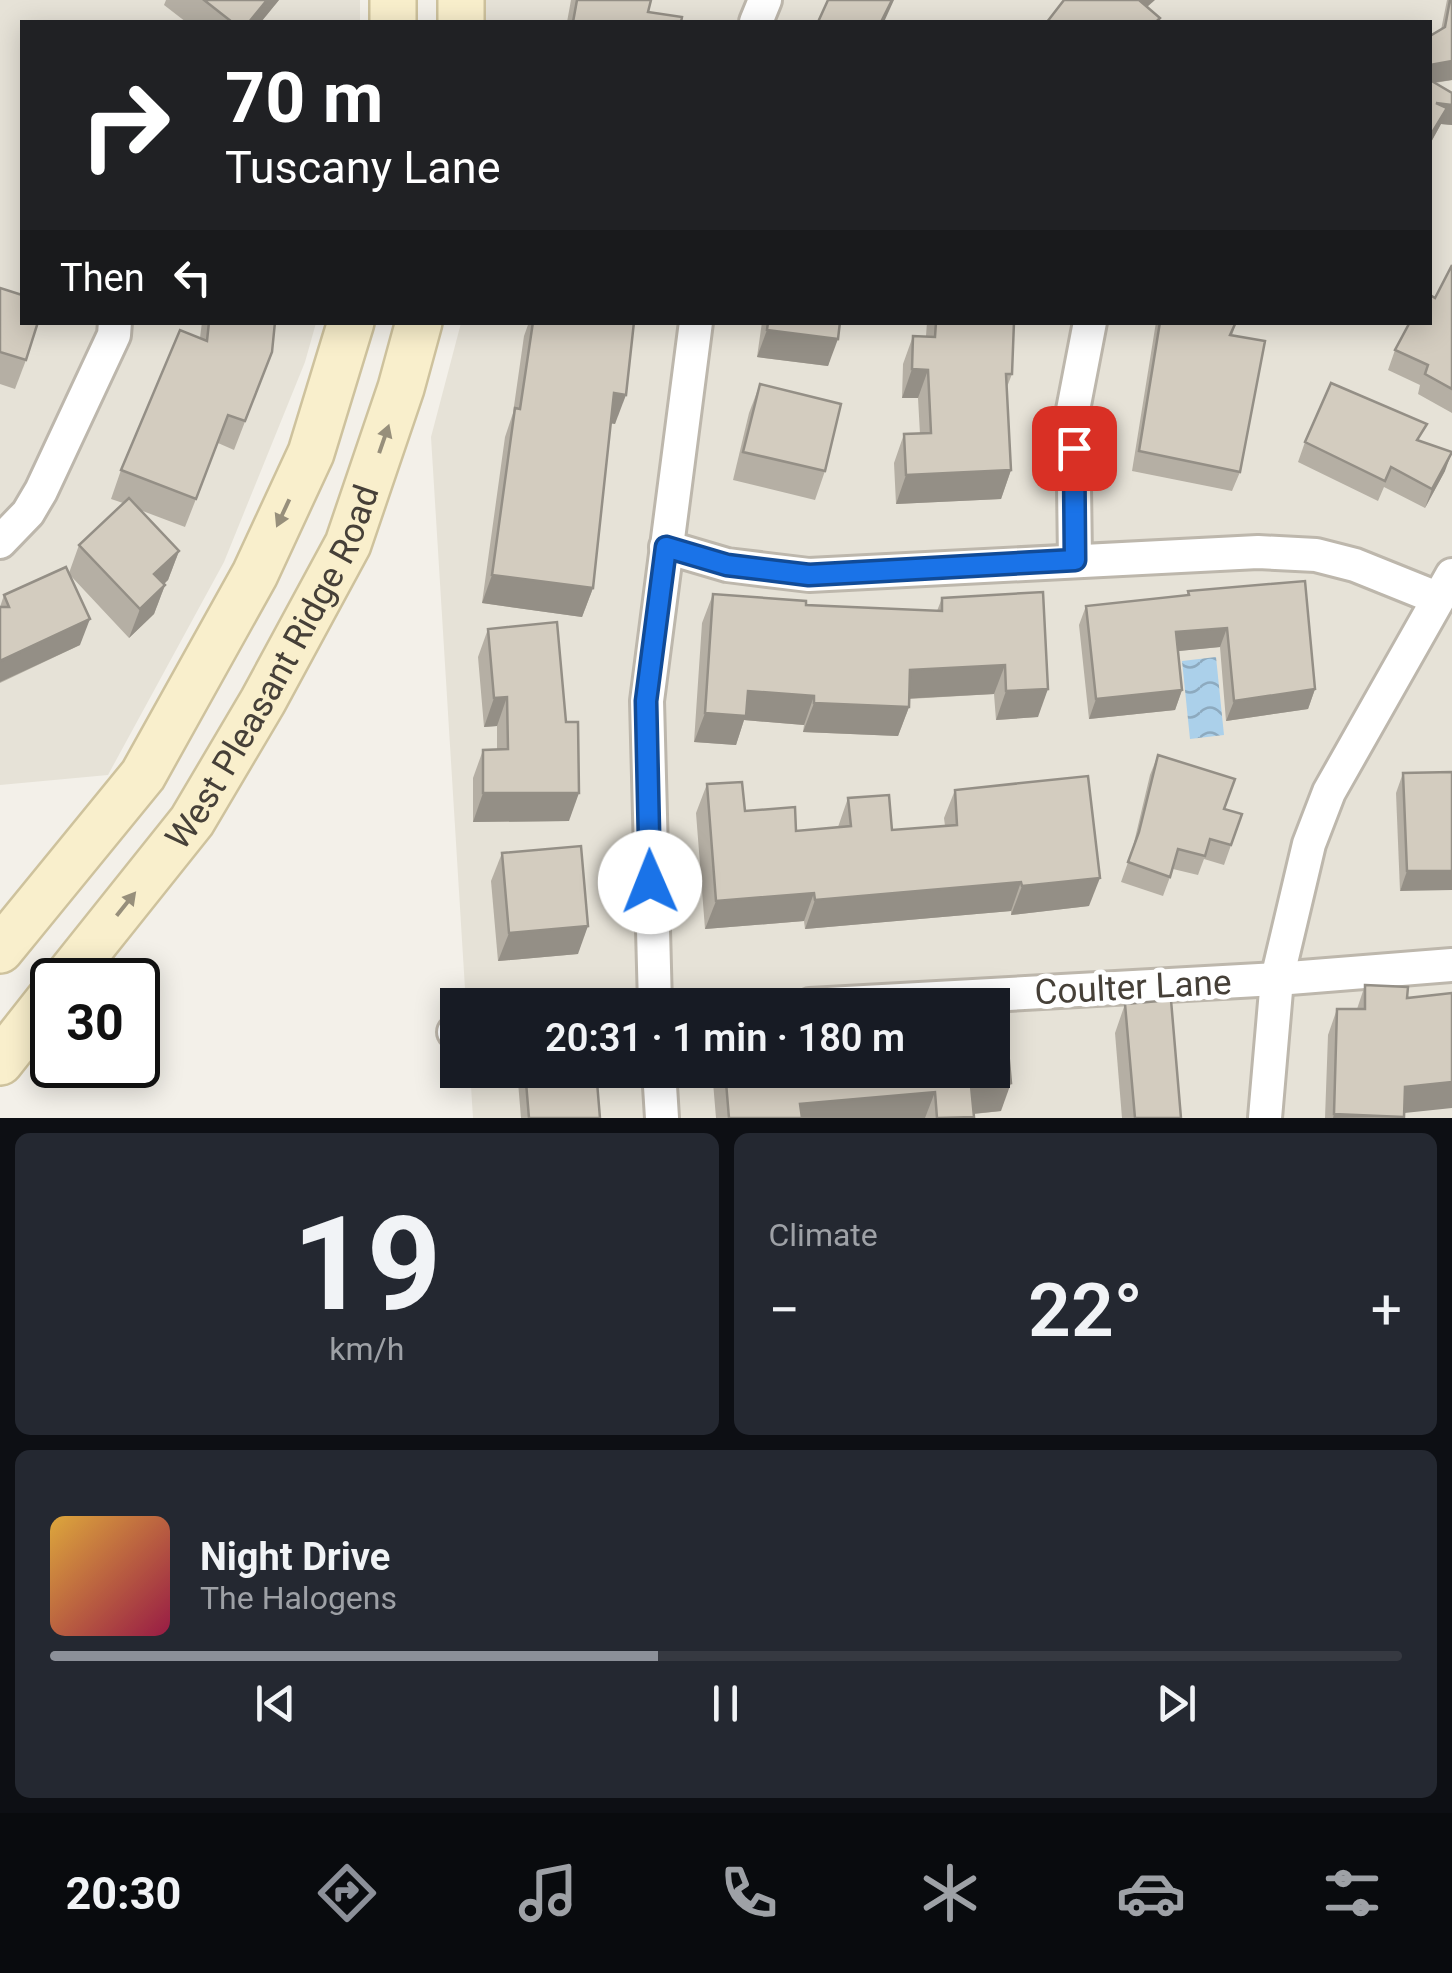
<!DOCTYPE html>
<html lang="en">
<head>
<meta charset="utf-8">
<style>
  :root { --surface:#171b24; --page:#242831; --text:#f1f3f6; --muted:#9ea1a6; --line:#363941; --accent:#8c9099 }
  body { margin:0; font-family:Roboto,sans-serif; background:var(--page); color:var(--text); height:100vh; display:flex; flex-direction:column; font-size:38px; white-space:nowrap }
  * { box-sizing:border-box; margin:0 }
  p { font-size:32px; color:var(--muted) }
  .icon { flex:none; width:55px; height:55px; fill:none; stroke:currentColor; stroke-width:2; stroke-linecap:round; stroke-linejoin:round }
  .map { position:relative; height:1118px; overflow:hidden }
  .sheet { display:flex; flex-direction:column; gap:15px; padding:15px; background:#0d0f14; flex:1 }
  .sheet>* { flex:none }
  .banner { position:absolute; left:20px; top:20px; width:1412px; height:305px; border-radius:0px; box-shadow:0 5px 25px #0003; background:#202124; color:#fff; overflow:hidden }
  .speed { position:absolute; left:30px; top:958px; display:flex; gap:20px; font-size:50px; font-weight:700; text-align:center }
  .speed>* { display:grid; place-content:center; width:130px; height:130px; border-radius:50%; background:var(--surface); box-shadow:0 5px 25px #0003; line-height:1 }
  .speed .limit { border:5px solid #111; border-radius:15px; background:#fff; color:#111 }
  .pin { position:absolute; display:grid; place-items:center; width:85px; height:85px; color:#fff; margin:-42px; border-radius:20px; box-shadow:0 5px 15px #0006 }
  .me { position:absolute; width:110px; margin:-55px; rotate:359deg; stroke-linejoin:round; filter:drop-shadow(0 0 8px #0008) }
  .turn { display:flex; align-items:center; gap:35px; height:210px; padding:0 40px; font-size:45px }
  .turn .icon { width:130px; height:130px; stroke-width:2.5 }
  .turn b { display:block; font-size:70px; line-height:85px }
  .then { display:flex; align-items:center; height:95px; padding:0 40px; background:#0003; gap:20px; font-size:38px }
  .big { font-size:75px; font-weight:600; line-height:1.1 }
  .sheet .card { flex:1; display:flex; flex-direction:column; justify-content:center; gap:15px; min-width:0; padding:0 35px; border-radius:15px; background:var(--page) }
  .sheet .dial { align-items:center; gap:0 }
  .dial b { font-size:130px; line-height:1 }
  .song { display:flex; align-items:center; gap:30px }
  .cover { width:120px; height:120px; border-radius:15px; background:linear-gradient(135deg,hsl(40 70% 55%),hsl(340 70% 35%)) }
  .played { height:10px; border-radius:5px; background:linear-gradient(90deg,var(--accent) 45%,var(--line) 45%) }
  .keys { display:flex; justify-content:space-around; direction:ltr }
  .heat { display:flex; justify-content:space-between; align-items:center; font-size:55px; direction:ltr }
  .sheet .tiles { flex:1; display:grid; gap:15px; grid-template-columns:1fr 1fr }
  .card:last-child { grid-column:span 2 }
  .trip { position:absolute; left:440px; top:988px; width:570px; height:100px; border-radius:0px; background:var(--surface); box-shadow:0 5px 25px #0003; font-weight:600; line-height:100px; text-align:center }
  .tabs { display:flex; height:160px; justify-content:space-around; align-items:center; background:#090b0e; color:var(--muted) }
  .tabs .icon { width:70px; height:70px }
  .tabs .current { color:var(--accent) }
  .tabs b { font-size:45px; color:var(--text) }
  .map>svg:first-child { display:block }
  .residential { fill:#e6e2d7 }
  .water { fill:url(#water-waves) }
  .lines { fill:none; stroke-linecap:round; stroke-linejoin:round }
  .minor-casing { stroke:#bdb7ac; stroke-width:38 }
  .secondary-casing { stroke:#cec29d; stroke-width:50 }
  .minor { stroke:#fff; stroke-width:32 }
  .secondary { stroke:#f9efcc; stroke-width:45 }
  .wall { fill:#b5afa4 }
  .shaded-wall { fill:#948f86 }
  .building { fill:#d3ccbf; stroke:#948f86; stroke-width:2.5 }
  .oneway { fill:#978f7b }
  .route-casing { stroke:#114b97; stroke-width:25 }
  .route { stroke:#1a73e8; stroke-width:18 }
  .labels { text-anchor:middle; stroke-width:10; stroke-linejoin:round; paint-order:stroke }
  .street-label { font-size:35px; fill:#464038; stroke:#fff }
</style>
</head>
<body>
<div class="map">
<svg width="1452" height="1118" viewBox="0 0 1452 1118">
  <defs>
    <pattern id="water-waves" width="16" height="10" patternUnits="userSpaceOnUse" patternTransform="scale(2.5)"><rect width="16" height="10" fill="#abd0ea"/><path d="M0 5q4-4 8 0t8 0" fill="none" stroke="#8daabf"/></pattern>
  </defs>
  <rect width="100%" height="100%" fill="#f3f0e9"/>
  <!-- residential -->
  <g class="residential">
    <polygon points="0,0 360,0 360,22 22,22 22,322 316,323 305,362 224,562 108,775 0,785"/>
    <polygon points="486,0 1452,0 1452,1118 473,1118 470,1070 992,1070 992,1005 466,1005 431,437 461,323 1430,322 1430,22 485,22"/>
  </g>
  <!-- water -->
  <polygon class="water" points="1216,657 1224,735 1190,739 1182,661"/>
  <g class="lines">
    <!-- minor casing -->
    <g class="minor-casing">
      <g id="minor">
        <polyline points="756,22 765,0"/>
        <polyline points="0,542 28,513 41,491 114,335 115,322"/>
        <polyline points="666,547 727,565 809,575 1258,552 1316,555 1355,565 1437,598"/>
        <polyline points="1075,560 1073,410 1090,322"/>
        <polyline points="655,1005 647,701 696,322"/>
        <polyline points="810,1005 1277,979 1452,965"/>
        <polyline points="454,1032 458,1032"/>
        <polyline points="659,1070 662,1118"/>
        <polyline points="1265,1118 1277,979 1309,844 1329,792 1452,575"/>
      </g>
    </g>
    <!-- secondary casing -->
    <g class="secondary-casing">
      <g id="secondary">
        <polyline points="393,22 393,0"/>
        <polyline points="461,22 461,0"/>
        <polyline points="0,950 143,775 255,574 311,453 351,322"/>
        <path id="s1" d="M 65,980 L 192,821 L 263,701 L 348,544 L 401,388 L 419,322"/>
        <polyline points="0,1062 52,996"/>
      </g>
    </g>
    <!-- minor -->
    <use href="#minor" class="minor"/>
    <!-- secondary -->
    <use href="#secondary" class="secondary"/>
  </g>
  <!-- wall -->
  <g class="wall">
    <polygon points="166,0 279,0 261,22 186,22 164,5"/>
    <polygon points="571,0 651,0 648,12 681,22 567,22"/>
    <polygon points="1447,0 1452,0 1452,80 1435,83 1452,93 1452,125 1441,124 1430,144 1430,36 1441,30"/>
    <polygon points="1452,265 1452,413 1418,394 1420,385 1388,370 1395,350 1435,298"/>
    <polygon points="0,288 26,360 15,389 0,384"/>
    <polygon points="202,322 275,322 272,352 234,450 218,443 185,527 140,510 179,551 168,580 164,584 165,585 154,614 129,638 70,575 80,645 0,683 0,607 4,595 69,573 79,545 123,503 111,499 121,470 200,338"/>
    <polygon points="529,322 634,322 615,424 611,423 593,588 582,617 482,603 505,437 513,413 524,336"/>
    <polygon points="762,322 840,322 828,366 757,357"/>
    <polygon points="927,322 1014,322 1012,374 1007,387 1011,470 1001,499 896,504 894,463 904,434 920,434 918,398 902,398 903,364 913,336 926,336"/>
    <polygon points="1156,322 1236,322 1232,336 1240,472 1232,491 1132,471"/>
    <polygon points="760,384 825,471 815,500 733,480 749,413"/>
    <polygon points="1421,441 1445,471 1425,508 1384,487 1378,501 1298,462 1305,442"/>
    <polygon points="1188,591 1315,689 1308,709 1226,721 1220,647 1178,651 1182,690 1175,710 1089,719 1079,625 1086,606 1187,595"/>
    <polygon points="1043,592 1038,717 996,720 994,694 909,699 909,707 898,736 803,732 804,725 744,720 736,745 694,742 702,623 713,594 806,605 937,611 942,598"/>
    <polygon points="488,629 566,722 569,821 473,822 473,778 483,750 497,750 497,726 484,727 478,657"/>
    <polygon points="1158,755 1224,809 1242,814 1224,865 1204,859 1198,875 1173,869 1163,896 1121,882 1132,851 1150,775"/>
    <polygon points="1452,772 1400,891 1396,793 1403,773"/>
    <polygon points="707,784 745,811 796,831 838,827 848,798 892,830 945,826 944,818 955,790 1089,906 1011,915 1011,911 805,929 804,921 705,929 696,813"/>
    <polygon points="502,853 578,954 498,961 491,881"/>
    <polygon points="1365,985 1404,1113 1404,1118 1325,1118 1328,1035 1337,1009 1357,1009"/>
    <polygon points="1125,1004 1181,1118 1122,1118 1115,1033"/>
    <polygon points="517,1070 596,1070 600,1118 521,1118"/>
    <polygon points="712,1070 992,1070 1001,1111 974,1114 973,1118 716,1118"/>
  </g>
  <!-- shaded-wall -->
  <g class="shaded-wall">
    <polygon points="267,0 279,0 261,22 249,22"/>
    <polygon points="892,0 894,0 884,22 881,22"/>
    <polygon points="1135,0 1155,0 1130,22"/>
    <polygon points="1452,61 1452,80 1430,83 1430,65"/>
    <polygon points="1436,103 1452,105 1452,125 1441,124 1430,144"/>
    <polygon points="767,330 838,339 828,366 757,357"/>
    <polygon points="912,369 928,370 918,398 902,398"/>
    <polygon points="614,393 626,395 615,424 604,422"/>
    <polygon points="1452,452 1445,471 1425,508 1432,489"/>
    <polygon points="1011,470 1001,499 896,504 906,475"/>
    <polygon points="179,551 168,580 144,603 154,574"/>
    <polygon points="492,575 593,588 582,617 482,603"/>
    <polygon points="165,585 154,614 129,638 140,609"/>
    <polygon points="90,619 80,645 0,682 0,661"/>
    <polygon points="1227,628 1220,647 1169,652 1176,632"/>
    <polygon points="1005,665 994,694 900,699 910,670"/>
    <polygon points="1048,689 1038,717 996,720 1006,691"/>
    <polygon points="1315,689 1308,709 1226,721 1234,701"/>
    <polygon points="1182,690 1175,710 1089,719 1096,699"/>
    <polygon points="748,691 814,696 804,725 744,720 736,745 694,742 705,713"/>
    <polygon points="507,697 497,726 484,727 494,698"/>
    <polygon points="814,703 909,707 898,736 803,732"/>
    <polygon points="483,793 579,793 569,821 473,822"/>
    <polygon points="1407,871 1452,871 1452,890 1400,891"/>
    <polygon points="1100,878 1089,906 1011,915 1022,886"/>
    <polygon points="1021,882 1011,911 805,929 815,900"/>
    <polygon points="814,893 804,921 705,929 716,901"/>
    <polygon points="588,926 578,954 498,961 509,933"/>
    <polygon points="1452,1082 1452,1108 1395,1114 1405,1087"/>
    <polygon points="1011,1083 1001,1111 961,1115 971,1086"/>
    <polygon points="935,1092 925,1118 795,1118 800,1104"/>
    <polygon points="1334,1114 1404,1117 1333,1118"/>
  </g>
  <!-- building -->
  <g class="building">
    <polygon points="204,0 267,0 249,22 232,22"/>
    <polygon points="577,0 651,0 648,12 682,17 681,22 573,22"/>
    <polygon points="828,0 892,0 881,22 818,22"/>
    <polygon points="1064,0 1139,0 1160,18 1156,22 1047,22"/>
    <polygon points="1450,0 1452,0 1452,61 1430,65 1430,36 1445,27"/>
    <polygon points="1430,80 1452,93 1452,105 1436,103 1447,108 1430,136"/>
    <polygon points="1452,265 1452,389 1425,374 1428,365 1395,350 1410,322 1430,322 1430,295 1435,298"/>
    <polygon points="0,288 22,295 22,322 38,322 26,360 0,352"/>
    <polygon points="209,322 275,322 272,352 245,421 228,415 196,499 121,470 180,330 207,341"/>
    <polygon points="533,322 634,322 626,395 614,393 593,588 492,575 515,408 520,409"/>
    <polygon points="768,322 840,322 838,339 767,330"/>
    <polygon points="936,322 1014,322 1012,374 1006,374 1011,470 906,475 904,434 931,433 928,370 912,369 913,336 935,337"/>
    <polygon points="1160,322 1236,322 1230,335 1265,341 1240,472 1139,451"/>
    <polygon points="1331,383 1427,424 1417,440 1452,452 1432,489 1391,467 1385,481 1305,442"/>
    <polygon points="760,384 841,404 825,471 743,452"/>
    <polygon points="129,498 179,551 154,574 165,585 140,609 79,545"/>
    <polygon points="66,567 90,619 0,661 0,607 9,607 4,595"/>
    <polygon points="1305,581 1315,689 1234,701 1227,628 1176,632 1182,690 1096,699 1086,606 1189,595 1188,591"/>
    <polygon points="1043,592 1048,689 1006,691 1005,665 910,670 909,707 814,703 814,696 748,691 746,716 705,713 713,594 806,601 806,605 942,611 942,598"/>
    <polygon points="557,622 566,722 578,722 579,793 483,793 483,750 508,749 507,697 494,698 488,629"/>
    <polygon points="1158,755 1235,779 1224,809 1242,814 1231,845 1210,839 1205,856 1178,849 1170,877 1128,862 1139,832"/>
    <polygon points="1452,772 1452,871 1407,871 1403,773"/>
    <polygon points="1088,776 1100,878 1022,886 1021,882 815,900 814,893 716,901 707,784 742,782 745,811 795,807 796,831 851,826 848,798 889,795 892,830 957,825 955,790"/>
    <polygon points="581,846 588,926 509,933 502,853"/>
    <polygon points="1365,985 1408,987 1407,998 1452,993 1452,1082 1405,1087 1404,1117 1334,1114 1337,1009 1365,1009"/>
    <polygon points="1171,1000 1181,1118 1135,1118 1125,1004"/>
    <polygon points="1005,1017 1011,1083 971,1086 974,1117 937,1118 935,1092 800,1104 802,1118 729,1118 725,1070 992,1070 992,1018"/>
    <polygon points="525,1070 596,1070 600,1118 529,1118"/>
  </g>
  <!-- one-way arrows -->
  <defs><path id="oneway-solid" d="M-6-.8H1V-3.2L6.5 0L1 3.2V.8H-6Z" transform="scale(2.5)"/></defs>
  <g class="oneway">
    <use href="#oneway-solid" transform="translate(384 439) rotate(-71)"/>
    <use href="#oneway-solid" transform="translate(283 513) rotate(115)"/>
    <use href="#oneway-solid" transform="translate(126 904) rotate(-51)"/>
  </g>
  <g class="lines">
    <!-- route casing -->
    <g class="route-casing">
      <polyline id="route" points="650,882 646,701 666,547 727,565 809,575 1075,560 1074,448"/>
    </g>
    <!-- route -->
    <use href="#route" class="route"/>
  </g>
  <g class="labels">
    <!-- street labels -->
    <g class="street-label">
      <text dy="12" stroke="none"><textPath href="#s1" startOffset="378">West Pleasant Ridge Road</textPath></text>
      <text transform="translate(1133 987) rotate(-3)" y="12">Coulter Lane</text>
    </g>
  </g>
</svg>
<div class="speed"><div class="limit">30</div></div>
<div class="pin" style="left:1074px;top:448px;background:#d93025"><svg class="icon" aria-label="arrive" viewBox="0 0 24 24"><path d="M6 21V4h12l-3 4 3 4H6"/></svg></div>
<svg class="me" style="left:650px;top:882px" viewBox="-20 -20 40 40"><circle r="19" fill="#fff"/><path d="M0-13L10 11 0 6-10 11z" fill="#1a73e8"/></svg>
<div class="trip">20:31 · 1 min · 180 m</div>
<div class="banner">
<div class="turn"><svg class="icon" aria-label="right" viewBox="0 0 24 24"><path d="M7 20v-9h11M14 6l5 5-5 5"/></svg><div><b>70 m</b>Tuscany Lane</div></div>
<div class="then">Then<svg class="icon" aria-label="left" viewBox="0 0 24 24"><path d="M17 20v-9H6M10 6l-5 5 5 5"/></svg></div>
</div>
</div>
<section class="sheet">
<div class="tiles">
<div class="card dial"><b>19</b><p>km/h</p></div>
<div class="card"><p>Climate</p>
<div class="heat"><a>−</a><b class="big">22°</b><a>+</a></div>
</div>
<div class="card">
<div class="song"><i class="cover"></i><div><b>Night Drive</b><p>The Halogens</p></div></div>
<div class="played"></div>
<div class="keys"><svg class="icon" aria-label="previous" viewBox="0 0 24 24"><path d="M18 5L8 12l10 7zM5 5v14"/></svg><svg class="icon" aria-label="pause" viewBox="0 0 24 24"><path d="M8 5v14M16 5v14"/></svg><svg class="icon" aria-label="next" viewBox="0 0 24 24"><path d="M6 5l10 7-10 7zM19 5v14"/></svg></div>
</div>
</div>
</section>
<nav class="tabs">
<b>20:30</b>
<svg class="icon current" aria-label="directions" viewBox="0 0 24 24"><path d="M12 3l9 9-9 9-9-9zM9 14v-3h6M13 9l2 2-2 2"/></svg>
<svg class="icon" aria-label="music" viewBox="0 0 24 24"><path d="M9 18V5l10-2v13"/><circle cx="6" cy="18" r="3"/><circle cx="16" cy="16" r="3"/></svg>
<svg class="icon" aria-label="phone" viewBox="0 0 24 24"><path d="M5 4h4l2 5-3 2q2 4 5 5l2-3 5 2v4C11 20 4 13 5 4z"/></svg>
<svg class="icon" aria-label="climate" viewBox="0 0 24 24"><path d="M12 3v18M4 7l16 10M4 17L20 7"/></svg>
<svg class="icon" aria-label="car" viewBox="0 0 24 24"><path d="M5 17H2v-5l4-1 3-4h7l3 4 3 1v5h-3M9 17h6M6 11h13"/><circle cx="7" cy="17" r="2"/><circle cx="17" cy="17" r="2"/></svg>
<svg class="icon" aria-label="filters" viewBox="0 0 24 24"><path d="M4 7h16M4 17h16"/><circle cx="9" cy="7" r="2"/><circle cx="15" cy="17" r="2"/></svg>
</nav>
</body>
</html>
